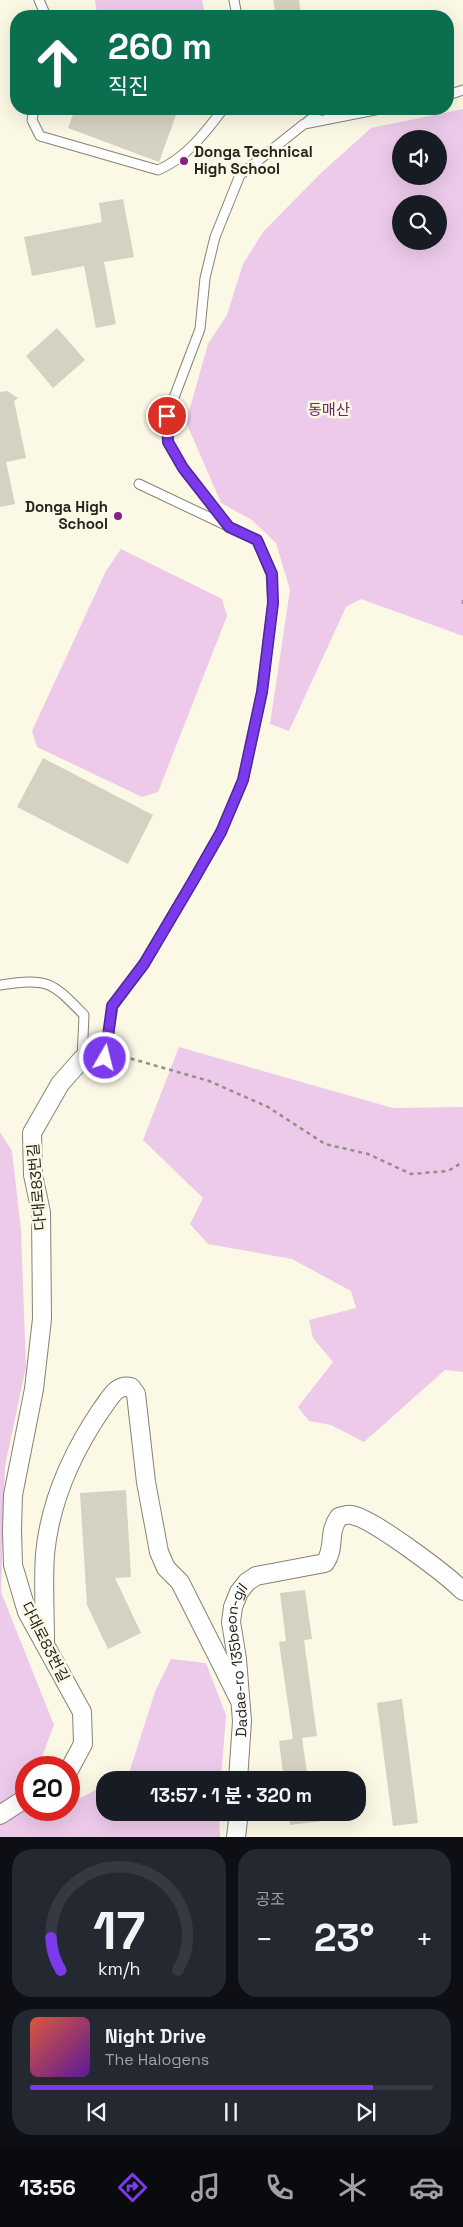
<!DOCTYPE html>
<html lang="ko">
<head>
<meta charset="utf-8">
<style>
  :root { --surface:#171b24; --page:#242831; --text:#f1f3f6; --muted:#9ea1a6; --line:#363941; --accent:#7c3aed }
  body { margin:0; font-family:"Space Grotesk","Noto Sans KR",sans-serif; background:var(--page); color:var(--text); height:100vh; display:flex; flex-direction:column; font-size:19px; white-space:nowrap }
  * { box-sizing:border-box; margin:0 }
  p { font-size:16px; color:var(--muted) }
  .icon { flex:none; width:28px; height:28px; fill:none; stroke:currentColor; stroke-width:2; stroke-linecap:round; stroke-linejoin:round }
  .map { position:relative; height:1837px; overflow:hidden }
  .details { display:flex; flex-direction:column; gap:12px; padding:12px; background:#0d0f14; flex:1 }
  .details>* { flex:none }
  .top-card { position:absolute; left:10px; top:10px; width:444px; height:105px; border-radius:20px; box-shadow:0 5px 20px #0002; background:#0b6e4f; color:#fff; overflow:hidden }
  .fabs { position:absolute; left:392px; top:130px; display:grid; gap:10px }
  .fabs a { display:grid; place-items:center; width:55px; height:55px; border-radius:50%; background:var(--surface); box-shadow:0 5px 20px #0002; font-size:25px }
  .speed { position:absolute; left:15px; top:1756px; display:flex; gap:10px; font-size:25px; font-weight:700; text-align:center }
  .speed>* { display:grid; place-content:center; width:65px; height:65px; border-radius:50%; background:var(--surface); box-shadow:0 5px 20px #0002; line-height:1 }
  .speed .limit { border:8px solid #d22; background:#fff; color:#111 }
  .pin { position:absolute; display:grid; place-items:center; width:42px; height:42px; color:#fff; margin:-21px; border:2px solid #fff; border-radius:50%; box-shadow:0 1px 5px #0007 }
  .me { position:absolute; width:55px; margin:-28px; rotate:8deg; stroke-linejoin:round; filter:drop-shadow(0 0 4px #0008) }
  .turn { display:flex; align-items:center; gap:18px; height:105px; padding:0 15px; font-size:22px }
  .turn .icon { width:65px; height:65px; stroke-width:2.5 }
  .turn b { display:block; font-size:35px; line-height:42px }
  .big { font-size:38px; font-weight:700; line-height:1.1 }
  .details .card { flex:1; display:flex; flex-direction:column; justify-content:center; gap:8px; min-width:0; padding:0 18px; border-radius:20px; background:var(--page) }
  .details .dial { align-items:center; gap:0 }
  .dial svg { height:130px; overflow:visible; fill:none; stroke:var(--line); stroke-width:7; stroke-linecap:round; text-anchor:middle }
  .dial text { fill:var(--text); stroke:none }
  .song { display:flex; align-items:center; gap:15px }
  .cover { width:60px; height:60px; border-radius:8px; background:linear-gradient(135deg,hsl(10 70% 55%),hsl(270 70% 35%)) }
  .played { height:5px; border-radius:2px; background:linear-gradient(90deg,var(--accent) 85%,var(--line) 85%) }
  .keys { display:flex; justify-content:space-around; direction:ltr }
  .heat { display:flex; justify-content:space-between; align-items:center; font-size:28px; direction:ltr }
  .details .tiles { flex:1; display:grid; gap:12px; grid-template-columns:1fr 1fr }
  .card:last-child { grid-column:span 2 }
  .trip { position:absolute; left:96px; top:1771px; width:270px; height:50px; border-radius:20px; background:var(--surface); box-shadow:0 5px 20px #0002; font-weight:700; line-height:50px; text-align:center }
  .tabs { display:flex; height:80px; justify-content:space-around; align-items:center; background:#090b0e; color:var(--muted) }
  .tabs .icon { width:35px; height:35px }
  .tabs .on { color:var(--accent) }
  .tabs b { font-size:22px; color:var(--text) }
  .map>svg:first-child { display:block }
  .green { fill:#edcaea; fill-rule:evenodd }
  .building { fill:#d6d2c1 }
  .lines { fill:none; stroke-linecap:round; stroke-linejoin:round }
  .lane-casing { stroke:#858372; stroke-width:11 }
  .street-casing { stroke:#858372; stroke-width:20 }
  .path { stroke:#929084; stroke-width:2.5; stroke-dasharray:4 4; stroke-linecap:butt }
  .lane { stroke:#fff; stroke-width:9 }
  .street { stroke:#fff; stroke-width:18 }
  .route-casing { stroke:#51269a; stroke-width:12 }
  .route { stroke:#7c3aed; stroke-width:9 }
  .poi-dot { fill:#861f86; stroke:#fbf8e6; stroke-width:2 }
  .labels { text-anchor:middle; stroke-width:5; stroke-linejoin:round; paint-order:stroke }
  .poi-label { font-size:15px; font-weight:bold; fill:#25241d; stroke:#fbf8e6; text-anchor:start }
  .park-label { font-size:15px; fill:#672667; stroke:#fbf8e6 }
  .street-label { font-size:15px; fill:#25241d; stroke:#fbf8e6 }
</style>
</head>
<body>
<div class="map">
<svg width="463" height="1837" viewBox="0 0 463 1837">
  <rect width="100%" height="100%" fill="#fbf8e6"/>
  <!-- green -->
  <g class="green">
    <polygon points="95,0 202,0 205,16 97,16"/>
    <path d="M 463,109 L 463,636 L 361,599 L 346,607 L 289,731 L 270,724 L 290,590 L 276,543 L 252,520 L 221,503 L 186,422 L 208,344 L 227,315 L 243,264 L 263,232 L 322,172 L 371,128 ZM 401,139 L 439,139 L 439,176 L 401,176 ZM 401,204 L 439,204 L 439,241 L 401,241 Z"/>
    <polygon points="121,549 222,599 227,616 158,792 142,797 37,747 32,731 106,571"/>
    <polygon points="179,1047 393,1108 463,1107 463,1372 445,1370 364,1442 331,1425 309,1421 298,1407 333,1362 313,1338 309,1320 356,1308 351,1291 292,1259 208,1244 190,1224 203,1198 143,1140"/>
    <polygon points="0,1132 12,1151 21,1230 26,1367 5,1466 1,1592 54,1725 38,1767 26,1768 26,1810 51,1810 53,1812 69,1810 69,1804 105,1785 105,1812 219,1813 220,1837 0,1837"/>
    <polygon points="171,1659 206,1663 226,1715 221,1780 115,1780 129,1773 155,1692"/>
  </g>
  <!-- building -->
  <g class="building">
    <polygon points="273,0 299,0 301,16 276,16"/>
    <polygon points="75,109 160,109 176,115 159,162 68,128"/>
    <polygon points="123,199 134,257 104,262 116,324 96,328 84,266 32,276 24,237 102,222 99,203"/>
    <polygon points="57,328 85,360 53,388 26,356"/>
    <polygon points="7,391 18,398 14,401 26,458 6,462 15,504 0,507 0,392"/>
    <polygon points="43,758 153,815 128,864 17,807"/>
    <polygon points="126,1490 131,1577 115,1578 141,1633 108,1649 87,1605 80,1493"/>
    <polygon points="305,1590 312,1639 304,1640 317,1736 302,1738 308,1780 284,1780 279,1741 293,1739 279,1642 286,1641 280,1593"/>
    <polygon points="402,1699 418,1823 393,1826 377,1703"/>
    <polygon points="289,1812 330,1812 330,1820 290,1825"/>
  </g>
  <g class="lines">
    <!-- lane casing -->
    <g class="lane-casing">
      <g id="lane">
        <polyline points="39,0 46,16"/>
        <polyline points="234,0 237,16"/>
        <polyline points="448,95 463,90"/>
        <path d="M 34,109 L 32,120 L 40,136 L 158,170 C 185,159 206,132 223,109"/>
        <polyline points="308,121 316,116 318,109"/>
        <polyline points="227,525 183,468 168,442 167,416 200,329 205,278 215,237 240,175 304,124 380,109"/>
        <path d="M 0,985 C 48,978 51,981 84,1015 L 82,1059 L 105,1058 L 113,1006 L 144,963 L 193,881 L 221,832 L 243,780 L 262,692 L 273,603 L 271,574 L 257,540 L 139,484"/>
      </g>
    </g>
    <!-- street casing -->
    <g class="street-casing">
      <g id="street">
        <path d="M 45,1642 C 45,1613 43,1583 45,1554 C 50,1502 72,1453 101,1410 C 110,1399 115,1384 131,1387 L 136,1394 L 146,1482 L 159,1552 L 166,1568 L 180,1582 L 239,1699"/>
        <polyline points="69,1770 83,1744 82,1712 27,1612 13,1565 12,1530 13,1495 34,1389 42,1319 41,1212 33,1175 32,1133 60,1084 82,1059"/>
        <path id="s1" d="M 238,1780 L 242,1721 L 237,1659 L 231,1622 L 233,1607 L 239,1592 L 247,1582 L 256,1576 L 325,1563 C 336,1547 327,1533 339,1517 C 343,1516 348,1514 351,1515 C 371,1517 447,1575 463,1591"/>
        <polyline points="0,1815 26,1798"/>
        <polyline points="236,1837 239,1812"/>
      </g>
    </g>
    <!-- path -->
    <g class="path">
      <polyline points="463,600 463,606"/>
      <polyline points="115,1056 122,1056 209,1081 268,1107 325,1144 368,1154 411,1174 448,1171 463,1162"/>
    </g>
    <!-- lane -->
    <use href="#lane" class="lane"/>
    <!-- street -->
    <use href="#street" class="street"/>
  </g>
  <g class="lines">
    <!-- route casing -->
    <g class="route-casing">
      <polyline id="route" points="105,1058 112,1006 144,964 193,881 221,832 243,780 262,692 273,603 272,574 257,540 229,527 183,468 168,442 167,416"/>
    </g>
    <!-- route -->
    <use href="#route" class="route"/>
  </g>
  <!-- markers -->
  <g class="poi-dot">
    <circle cx="184" cy="161" r="5"/>
    <circle cx="118" cy="516" r="5"/>
  </g>
  <g class="labels">
    <!-- poi labels -->
    <g class="poi-label">
      <text x="194" y="157">Donga Technical<tspan x="194" dy="17">High School</tspan></text>
      <text x="108" y="512" text-anchor="end">Donga High<tspan x="108" dy="17">School</tspan></text>
    </g>
    <!-- park labels -->
    <g class="park-label">
      <text x="329" y="415">동매산</text>
    </g>
    <!-- street labels -->
    <g class="street-label">
      <text transform="translate(37 1187) rotate(-95)" y="5">다대로83번길</text>
      <text transform="translate(45 1642) rotate(63)" y="5">다대로83번길</text>
      <text dy="5" stroke="none"><textPath href="#s1" startOffset="121">Dadae-ro 135beon-gil</textPath></text>
    </g>
  </g>
</svg>
<div class="fabs">
<a><svg class="icon" aria-label="sound" viewBox="0 0 24 24"><path d="M4 9h4l5-4v14l-5-4H4zM17 9q2 3 0 6"/></svg></a>
<a><svg class="icon" aria-label="search" viewBox="0 0 24 24"><circle cx="10" cy="10" r="6"/><path d="M15 15l6 6"/></svg></a>
</div>
<div class="speed"><div class="limit">20</div></div>
<div class="pin" style="left:167px;top:416px;background:#d93025"><svg class="icon" aria-label="arrive" viewBox="0 0 24 24"><path d="M6 21V4h12l-3 4 3 4H6"/></svg></div>
<svg class="me" style="left:105px;top:1058px" viewBox="-20 -20 40 40"><circle r="17" fill="#7c3aed" stroke="#fff" stroke-width="3"/><path d="M0-11L8 9 0 5-8 9z" fill="#fff"/></svg>
<div class="trip">13:57 · 1 분 · 320 m</div>
<div class="top-card">
<div class="turn"><svg class="icon" aria-label="ahead" viewBox="0 0 24 24"><path d="M12 20V5M6 11l6-6 6 6"/></svg><div><b>260 m</b>직진</div></div>
</div>
</div>
<section class="details">
<div class="tiles">
<div class="card dial"><svg viewBox="0 0 100 80">
<path d="M14 69A42 42 0 1 1 86 69"/>
<path d="M14 69A42 42 0 0 1 8 49" stroke="#7c3aed"/>
<text x="50" y="56" font-size="32" font-weight="700">17</text>
<text x="50" y="72" font-size="11">km/h</text>
</svg></div>
<div class="card"><p>공조</p>
<div class="heat"><a>−</a><b class="big">23°</b><a>+</a></div>
</div>
<div class="card">
<div class="song"><i class="cover"></i><div><b>Night Drive</b><p>The Halogens</p></div></div>
<div class="played"></div>
<div class="keys"><svg class="icon" aria-label="previous" viewBox="0 0 24 24"><path d="M18 5L8 12l10 7zM5 5v14"/></svg><svg class="icon" aria-label="pause" viewBox="0 0 24 24"><path d="M8 5v14M16 5v14"/></svg><svg class="icon" aria-label="next" viewBox="0 0 24 24"><path d="M6 5l10 7-10 7zM19 5v14"/></svg></div>
</div>
</div>
</section>
<nav class="tabs">
<b>13:56</b>
<svg class="icon on" aria-label="directions" viewBox="0 0 24 24"><path d="M12 3l9 9-9 9-9-9zM9 14v-3h6M13 9l2 2-2 2"/></svg>
<svg class="icon" aria-label="music" viewBox="0 0 24 24"><path d="M9 18V5l10-2v13"/><circle cx="6" cy="18" r="3"/><circle cx="16" cy="16" r="3"/></svg>
<svg class="icon" aria-label="phone" viewBox="0 0 24 24"><path d="M5 4h4l2 5-3 2q2 4 5 5l2-3 5 2v4C11 20 4 13 5 4z"/></svg>
<svg class="icon" aria-label="climate" viewBox="0 0 24 24"><path d="M12 3v18M4 7l16 10M4 17L20 7"/></svg>
<svg class="icon" aria-label="car" viewBox="0 0 24 24"><path d="M5 17H2v-5l4-1 3-4h7l3 4 3 1v5h-3M9 17h6M6 11h13"/><circle cx="7" cy="17" r="2"/><circle cx="17" cy="17" r="2"/></svg>
</nav>
</body>
</html>
